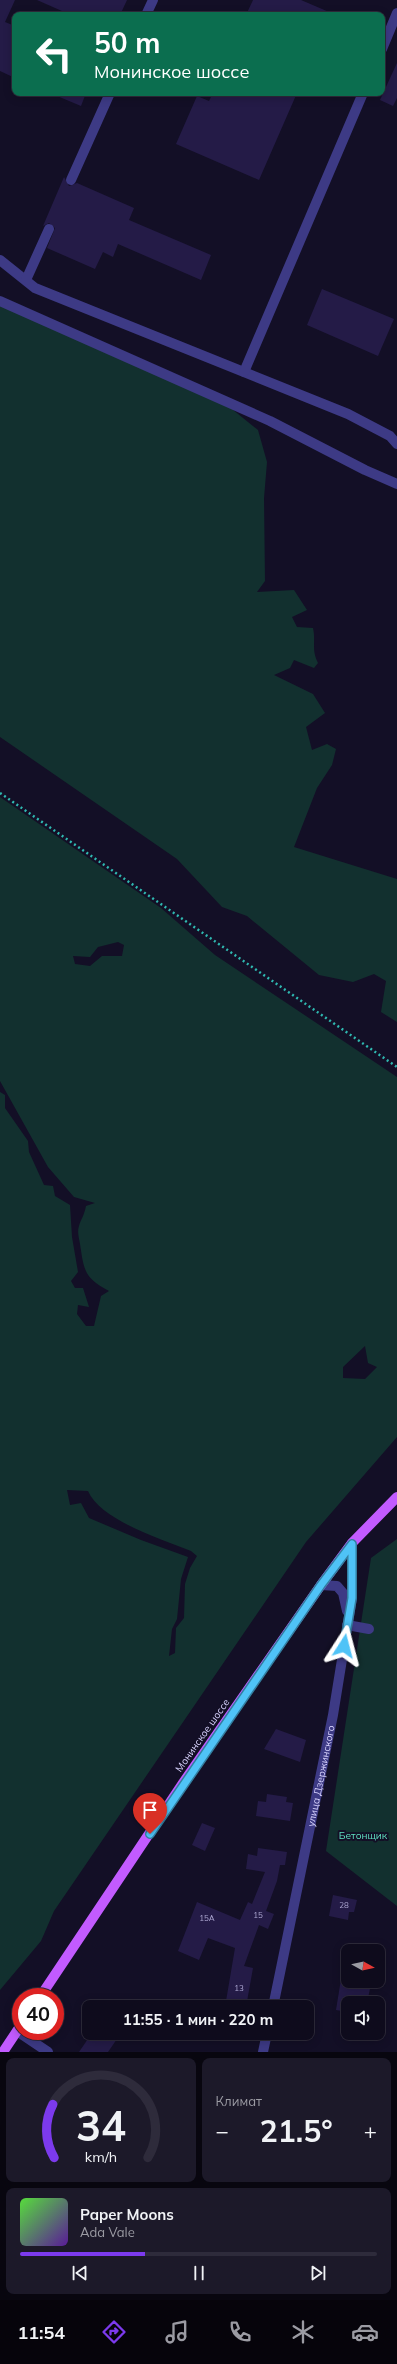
<!DOCTYPE html>
<html lang="ru">
<head>
<meta charset="utf-8">
<style>
  :root { --surface:#0e0b1c; --page:#1c1929; --text:#f1f3f6; --muted:#9b9ba3; --line:#2e2b3b; --accent:#7c3aed }
  body { margin:0; font-family:Mulish,sans-serif; background:var(--page); color:var(--text); height:100vh; display:flex; flex-direction:column; font-size:15px; white-space:nowrap }
  * { box-sizing:border-box; margin:0 }
  p { font-size:13px; color:var(--muted) }
  .icon { flex:none; width:22px; height:22px; fill:none; stroke:currentColor; stroke-width:2; stroke-linecap:round; stroke-linejoin:round }
  .map { position:relative; height:2052px; overflow:hidden }
  .side { display:flex; flex-direction:column; gap:6px; padding:6px; background:#08060f; flex:1 }
  .side>* { flex:none }
  .banner { position:absolute; left:12px; top:12px; width:373px; height:84px; border-radius:8px; box-shadow:0 2px 10px #0003,0 0 0 1px var(--line); background:#0b6e4f; color:#fff; overflow:hidden }
  .needle { width:26px; rotate:98deg }
  .tools { position:absolute; left:341px; top:1944px; display:grid; gap:8px }
  .tools a { display:grid; place-items:center; width:44px; height:44px; border-radius:8px; background:var(--surface); box-shadow:0 2px 10px #0003,0 0 0 1px var(--line); font-size:20px }
  .speed { position:absolute; left:12px; top:1988px; display:flex; gap:8px; font-size:20px; font-weight:700; text-align:center }
  .speed>* { display:grid; place-content:center; width:52px; height:52px; border-radius:50%; background:var(--surface); box-shadow:0 2px 10px #0003,0 0 0 1px var(--line); line-height:1 }
  .speed .limit { border:6px solid #d22; background:#fff; color:#111 }
  .pin { position:absolute; display:grid; place-items:center; width:34px; height:34px; color:#fff; margin:-41px -17px; border-radius:50% 50% 50% 0; rotate:-45deg; box-shadow:0 0 4px #0007 }
  .pin .icon { rotate:45deg }
  .me { position:absolute; width:44px; margin:-22px; rotate:9deg; stroke-linejoin:round; filter:drop-shadow(0 0 3px #0008) }
  .turn { display:flex; align-items:center; gap:14px; height:84px; padding:0 16px; font-size:18px }
  .turn .icon { width:52px; height:52px; stroke-width:2.5 }
  .turn b { display:block; font-size:28px; line-height:34px }
  .big { font-size:30px; font-weight:700; line-height:1.1 }
  .side .tile { flex:1; display:flex; flex-direction:column; justify-content:center; gap:6px; min-width:0; padding:0 14px; border-radius:8px; background:var(--page) }
  .side .dial { align-items:center; gap:0 }
  .dial svg { height:104px; overflow:visible; fill:none; stroke:var(--line); stroke-width:7; stroke-linecap:round; text-anchor:middle }
  .dial text { fill:var(--text); stroke:none }
  .song { display:flex; align-items:center; gap:12px }
  .cover { width:48px; height:48px; border-radius:6px; background:linear-gradient(135deg,hsl(110 70% 55%),hsl(270 70% 35%)) }
  .played { height:4px; border-radius:2px; background:linear-gradient(90deg,var(--accent) 35%,var(--line) 35%) }
  .keys { display:flex; justify-content:space-around; direction:ltr }
  .heat { display:flex; justify-content:space-between; align-items:center; font-size:22px; direction:ltr }
  .side .tiles { flex:1; display:grid; gap:6px; grid-template-columns:1fr 1fr }
  .tile:last-child { grid-column:span 2 }
  .trip { position:absolute; left:82px; top:2000px; width:232px; height:40px; border-radius:8px; background:var(--surface); box-shadow:0 2px 10px #0003,0 0 0 1px var(--line); font-weight:700; line-height:40px; text-align:center }
  .tabs { display:flex; height:64px; justify-content:space-around; align-items:center; background:#06040b; color:var(--muted) }
  .tabs .icon { width:28px; height:28px }
  .tabs .on { color:var(--accent) }
  .tabs b { font-size:18px; color:var(--text) }
  .map>svg:first-child { display:block }
  .green { fill:#12302f; fill-rule:evenodd }
  .building { fill:#241b47 }
  .lines { fill:none; stroke-linecap:round; stroke-linejoin:round }
  .path { stroke:#2fb8b0; stroke-width:2.5; stroke-dasharray:2 3; stroke-linecap:butt }
  .minor { stroke:#3d3a85; stroke-width:10 }
  .major { stroke:#c25bff; stroke-width:10 }
  .route-casing { stroke:#337fa1; stroke-width:10 }
  .route { stroke:#4fc3f7; stroke-width:7 }
  .labels { text-anchor:middle; stroke-width:4; stroke-linejoin:round; paint-order:stroke }
  .number-label { font-size:8px; fill:#aca6d1 }
  .street-label { font-size:10px; fill:#d9d4ff; stroke:#130f26 }
  .park-label { font-size:10px; fill:#5fe0c0; stroke:#130f26 }
</style>
</head>
<body>
<div class="map">
<svg width="397" height="2052" viewBox="0 0 397 2052">
  <rect width="100%" height="100%" fill="#130f26"/>
  <!-- green -->
  <g class="green">
    <path d="M 0,300 L 222,401 L 258,430 L 267,462 L 264,498 L 265,581 L 257,592 L 294,590 L 307,610 L 292,617 L 297,627 L 313,628 C 316,642 311,649 318,663 L 314,668 L 294,660 L 290,668 L 274,675 L 313,694 L 325,713 L 306,727 L 312,750 L 327,744 L 336,749 L 332,765 L 317,788 L 294,847 L 397,879 L 397,1022 L 381,1012 L 386,981 L 374,974 L 353,982 L 319,975 L 247,916 L 222,907 L 177,859 L 0,737 Z"/>
    <path d="M 0,797 L 161,908 L 215,955 L 397,1077 L 397,1437 L 306,1542 L 54,1911 L 41,1941 L 0,1990 L 0,1092 L 5,1095 L 5,1108 L 28,1141 L 29,1152 L 44,1185 L 53,1186 L 55,1196 L 70,1205 L 72,1237 L 78,1272 L 71,1281 L 75,1288 L 83,1288 L 89,1307 L 78,1305 L 77,1314 L 86,1326 L 94,1326 L 101,1296 L 109,1291 C 84,1278 84,1270 80,1244 C 79,1238 77,1232 79,1226 C 81,1219 84,1216 86,1206 L 95,1203 L 74,1197 L 48,1167 L 0,1081 ZM 118,942 L 124,945 L 122,956 L 102,956 L 90,966 L 75,964 L 73,956 L 90,957 L 98,947 ZM 365,1346 L 368,1363 L 377,1367 L 365,1379 L 343,1378 L 343,1367 ZM 67,1490 L 88,1491 C 100,1520 163,1540 191,1551 L 197,1556 L 190,1568 L 185,1584 L 184,1618 L 176,1628 L 175,1653 L 169,1656 L 172,1629 L 177,1619 L 181,1579 L 188,1557 L 141,1540 L 89,1518 L 81,1503 L 70,1505 Z"/>
    <polygon points="397,1539 397,1906 326,1851 371,1558"/>
  </g>
  <!-- building -->
  <g class="building">
    <polygon points="0,0 15,0 5,22 15,26 15,78 0,71"/>
    <polygon points="37,0 127,0 120,15 71,15"/>
    <polygon points="253,0 301,0 336,15 246,15"/>
    <polygon points="397,63 397,98 393,106 380,100"/>
    <polygon points="50,93 86,93 81,106"/>
    <polygon points="213,93 297,93 259,180 176,144 197,96 209,101"/>
    <polygon points="64,177 69,186 77,183 134,208 129,220 211,255 201,280 118,244 113,257 103,252 95,269 47,248 55,228 49,223 43,226"/>
    <polygon points="322,289 394,319 378,356 307,325"/>
    <polygon points="276,1729 306,1740 300,1762 264,1749"/>
    <polygon points="267,1794 287,1797 286,1802 293,1803 290,1821 256,1816 258,1801 266,1802"/>
    <polygon points="202,1823 215,1828 205,1851 192,1845"/>
    <polygon points="258,1848 287,1852 285,1865 280,1865 277,1881 266,1911 274,1914 268,1929 259,1925 244,1966 253,1968 246,2007 225,2007 235,1948 208,1938 199,1960 178,1951 197,1902 240,1920 248,1902 252,1904 265,1872 246,1869 248,1854 257,1856"/>
    <polygon points="333,1895 357,1900 354,1912 349,1912 348,1920 329,1916"/>
    <polygon points="342,1973 348,1974 348,1981 371,1984 368,1998 358,1996 357,2003 348,2003 348,2012 336,2010"/>
    <polygon points="92,2033 121,2033 108,2052 79,2052"/>
  </g>
  <g class="lines">
    <!-- path -->
    <polyline class="path" points="0,793 397,1067"/>
    <!-- minor -->
    <g class="minor">
      <polyline points="146,15 153,0"/>
      <polyline points="382,49 397,13"/>
      <polyline points="71,180 110,93"/>
      <polyline points="0,260 35,288 348,414 390,436 397,444"/>
      <polyline points="26,280 49,229"/>
      <polyline points="0,301 270,421 365,470 397,484"/>
      <polyline points="244,372 363,93"/>
      <polyline points="321,1585 337,1586 343,1593 347,1611"/>
      <polyline points="347,1625 369,1629"/>
      <path id="s1" d="M 273,2007 L 333,1715 L 352,1598 L 352,1543"/>
      <polyline points="17,2031 48,2052"/>
      <polyline points="263,2052 267,2033"/>
    </g>
    <!-- major -->
    <g class="major">
      <polyline points="40,1997 183,1783 321,1585 352,1543 397,1497"/>
      <polyline points="3,2052 21,2025"/>
    </g>
  </g>
  <g class="lines">
    <!-- route casing -->
    <g class="route-casing">
      <polyline id="route" points="150,1834 321,1585 352,1544 352,1598 344,1646"/>
    </g>
    <!-- route -->
    <use href="#route" class="route"/>
  </g>
  <g class="labels">
    <!-- number labels -->
    <g class="number-label">
      <text x="344" y="1908">28</text>
      <text x="258" y="1918">15</text>
      <text x="207" y="1921">15А</text>
      <text x="239" y="1991">13</text>
    </g>
    <!-- street labels -->
    <g class="street-label">
      <text transform="translate(202 1735) rotate(-55)" y="4">Монинское шоссе</text>
      <text dy="4" stroke="none"><textPath href="#s1" startOffset="236">улица Дзержинского</textPath></text>
    </g>
    <!-- park labels -->
    <g class="park-label">
      <text x="363" y="1839">Бетонщик</text>
    </g>
  </g>
</svg>
<div class="tools">
<a><svg class="needle" viewBox="-14 -14 28 28"><path d="M0-13l5 13h-10z" fill="#e53935"/><path d="M0 13l5-13h-10z" fill="#9b9ba3"/></svg></a>
<a><svg class="icon" aria-label="sound" viewBox="0 0 24 24"><path d="M4 9h4l5-4v14l-5-4H4zM17 9q2 3 0 6"/></svg></a>
</div>
<div class="speed"><div class="limit">40</div></div>
<div class="pin" style="left:150px;top:1834px;background:#d93025"><svg class="icon" aria-label="arrive" viewBox="0 0 24 24"><path d="M6 21V4h12l-3 4 3 4H6"/></svg></div>
<svg class="me" style="left:344px;top:1646px" viewBox="-20 -20 40 40"><path d="M0-17L14 15 0 8-14 15z" fill="#4fc3f7" stroke="#fff" stroke-width="4"/></svg>
<div class="trip">11:55 · 1 мин · 220 m</div>
<div class="banner">
<div class="turn"><svg class="icon" aria-label="left" viewBox="0 0 24 24"><path d="M17 20v-9H6M10 6l-5 5 5 5"/></svg><div><b>50 m</b>Монинское шоссе</div></div>
</div>
</div>
<section class="side">
<div class="tiles">
<div class="tile dial"><svg viewBox="0 0 100 80">
<path d="M14 69A42 42 0 1 1 86 69"/>
<path d="M14 69A42 42 0 0 1 13 28" stroke="#7c3aed"/>
<text x="50" y="56" font-size="32" font-weight="700">34</text>
<text x="50" y="72" font-size="11">km/h</text>
</svg></div>
<div class="tile"><p>Климат</p>
<div class="heat"><a>−</a><b class="big">21.5°</b><a>+</a></div>
</div>
<div class="tile">
<div class="song"><i class="cover"></i><div><b>Paper Moons</b><p>Ada Vale</p></div></div>
<div class="played"></div>
<div class="keys"><svg class="icon" aria-label="previous" viewBox="0 0 24 24"><path d="M18 5L8 12l10 7zM5 5v14"/></svg><svg class="icon" aria-label="pause" viewBox="0 0 24 24"><path d="M8 5v14M16 5v14"/></svg><svg class="icon" aria-label="next" viewBox="0 0 24 24"><path d="M6 5l10 7-10 7zM19 5v14"/></svg></div>
</div>
</div>
</section>
<nav class="tabs">
<b>11:54</b>
<svg class="icon on" aria-label="directions" viewBox="0 0 24 24"><path d="M12 3l9 9-9 9-9-9zM9 14v-3h6M13 9l2 2-2 2"/></svg>
<svg class="icon" aria-label="music" viewBox="0 0 24 24"><path d="M9 18V5l10-2v13"/><circle cx="6" cy="18" r="3"/><circle cx="16" cy="16" r="3"/></svg>
<svg class="icon" aria-label="phone" viewBox="0 0 24 24"><path d="M5 4h4l2 5-3 2q2 4 5 5l2-3 5 2v4C11 20 4 13 5 4z"/></svg>
<svg class="icon" aria-label="climate" viewBox="0 0 24 24"><path d="M12 3v18M4 7l16 10M4 17L20 7"/></svg>
<svg class="icon" aria-label="car" viewBox="0 0 24 24"><path d="M5 17H2v-5l4-1 3-4h7l3 4 3 1v5h-3M9 17h6M6 11h13"/><circle cx="7" cy="17" r="2"/><circle cx="17" cy="17" r="2"/></svg>
</nav>
</body>
</html>
